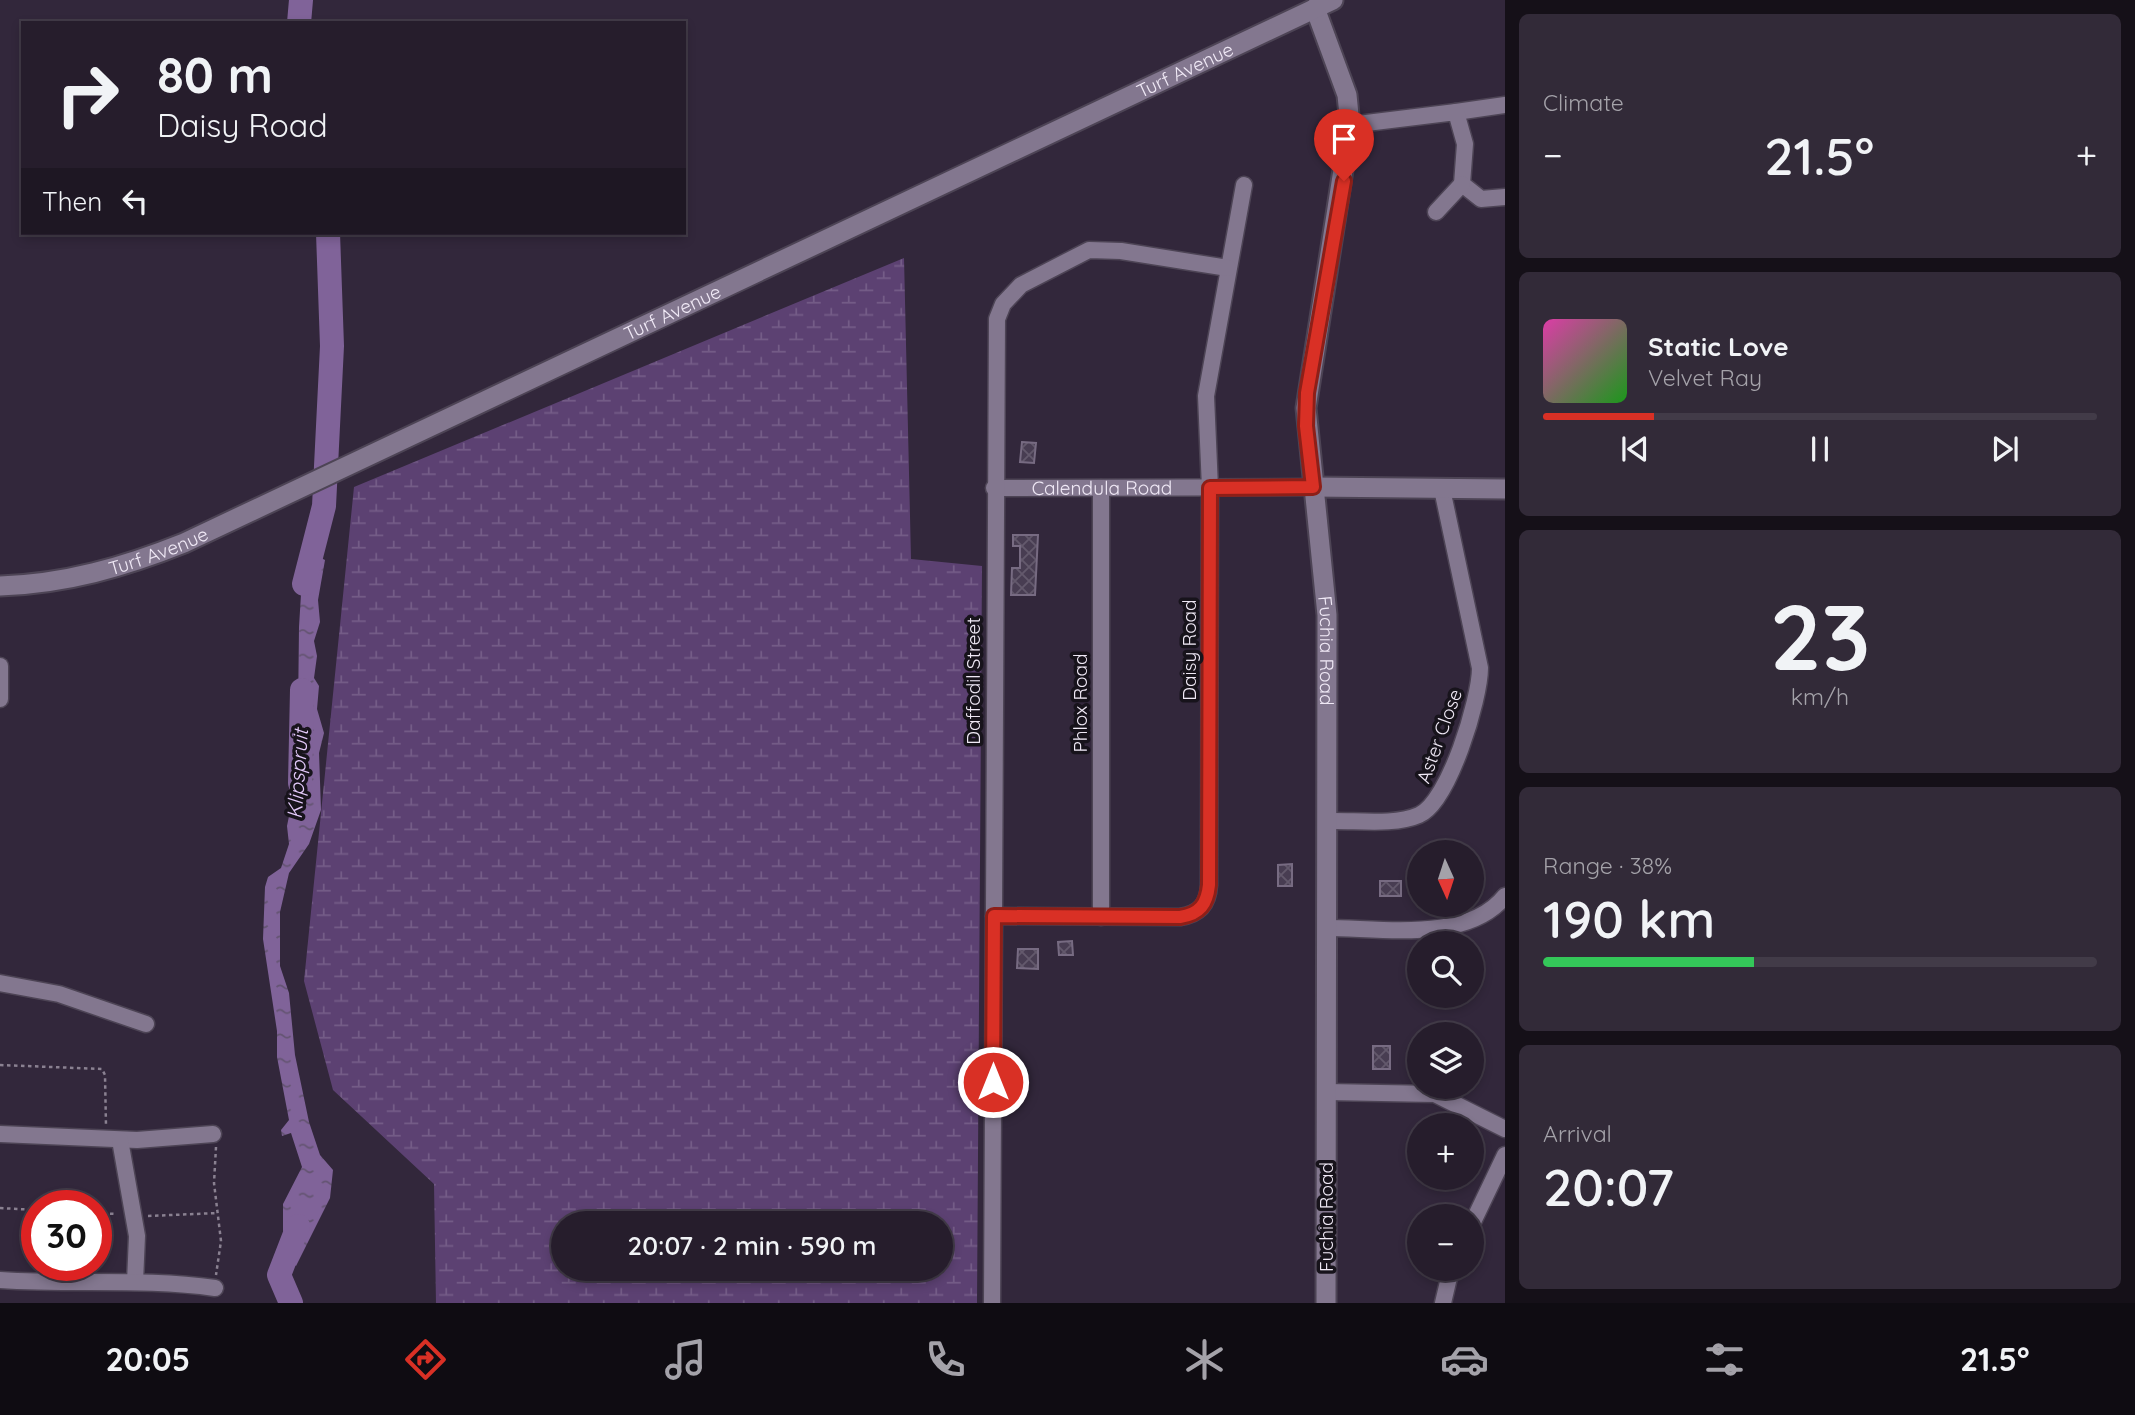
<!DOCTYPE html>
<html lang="en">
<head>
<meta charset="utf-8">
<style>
  :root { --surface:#261d2c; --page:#322a38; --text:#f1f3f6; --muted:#a4a2a9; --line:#423b48; --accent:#d93025 }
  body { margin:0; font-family:Quicksand,sans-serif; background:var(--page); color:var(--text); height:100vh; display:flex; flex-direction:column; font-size:26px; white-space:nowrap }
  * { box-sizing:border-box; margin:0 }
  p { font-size:23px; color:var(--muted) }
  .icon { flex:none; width:38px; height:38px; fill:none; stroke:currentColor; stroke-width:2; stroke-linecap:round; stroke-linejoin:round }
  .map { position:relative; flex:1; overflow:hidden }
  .panel { display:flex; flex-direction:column; gap:14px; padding:14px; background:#151018; width:630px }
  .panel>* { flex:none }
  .guide { position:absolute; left:21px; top:21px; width:665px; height:214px; border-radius:0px; box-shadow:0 4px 10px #0003,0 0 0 2px var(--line); background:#261d2c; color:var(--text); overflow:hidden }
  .needle { width:46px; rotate:177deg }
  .tools { position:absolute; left:1407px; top:840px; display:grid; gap:14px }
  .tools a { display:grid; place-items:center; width:77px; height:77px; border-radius:50%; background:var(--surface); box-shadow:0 4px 10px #0003,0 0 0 2px var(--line); font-size:35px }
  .speed { position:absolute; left:21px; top:1190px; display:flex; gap:14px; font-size:35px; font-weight:700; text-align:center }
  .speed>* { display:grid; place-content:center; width:91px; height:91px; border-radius:50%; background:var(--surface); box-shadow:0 4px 10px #0003,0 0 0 2px var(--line); line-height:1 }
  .speed .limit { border:10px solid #d22; background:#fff; color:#111 }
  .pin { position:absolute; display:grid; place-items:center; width:60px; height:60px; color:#fff; margin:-72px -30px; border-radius:50% 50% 50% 0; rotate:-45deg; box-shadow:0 0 7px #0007 }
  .pin .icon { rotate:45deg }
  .me { position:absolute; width:77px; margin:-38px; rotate:0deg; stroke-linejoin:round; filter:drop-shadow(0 0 5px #0008) }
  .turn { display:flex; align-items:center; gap:24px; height:147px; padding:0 21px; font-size:32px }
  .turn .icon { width:91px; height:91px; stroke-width:2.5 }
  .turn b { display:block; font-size:49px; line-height:60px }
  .then { display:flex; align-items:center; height:66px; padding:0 21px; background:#0003; gap:14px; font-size:26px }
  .big { font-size:52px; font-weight:600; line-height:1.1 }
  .panel .card { flex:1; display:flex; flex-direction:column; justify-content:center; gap:10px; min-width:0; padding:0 24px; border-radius:10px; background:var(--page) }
  .panel .dial { align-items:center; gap:0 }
  .dial b { font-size:91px; line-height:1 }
  .song { display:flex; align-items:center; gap:21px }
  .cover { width:84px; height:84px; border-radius:10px; background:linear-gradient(135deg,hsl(320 70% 55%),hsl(120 70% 35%)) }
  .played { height:7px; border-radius:4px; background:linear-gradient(90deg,var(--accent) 20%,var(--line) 20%) }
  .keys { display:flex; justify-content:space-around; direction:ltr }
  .heat { display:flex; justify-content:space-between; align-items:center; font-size:38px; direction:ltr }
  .charge { height:10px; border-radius:5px; background:linear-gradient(90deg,#34c759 38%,var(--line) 0) }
  .trip { position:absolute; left:551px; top:1211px; width:402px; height:70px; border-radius:35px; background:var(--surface); box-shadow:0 4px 10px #0003,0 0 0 2px var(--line); font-weight:600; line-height:70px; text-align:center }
  .tab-bar { display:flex; height:112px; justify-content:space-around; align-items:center; background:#0f0c12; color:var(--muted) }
  .tab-bar .icon { width:49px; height:49px }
  .tab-bar .active { color:var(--accent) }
  .tab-bar b { font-size:32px; color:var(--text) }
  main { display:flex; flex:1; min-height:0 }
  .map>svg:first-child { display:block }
  .wetland { fill:url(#wetland-marsh); fill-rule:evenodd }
  .water { fill:url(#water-ripples) }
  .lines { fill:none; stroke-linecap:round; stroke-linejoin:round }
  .river { stroke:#806399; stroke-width:24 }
  .building { fill:url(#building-cross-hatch); stroke:#776b82; stroke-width:2 }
  .minor-casing { stroke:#4d4455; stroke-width:19 }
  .tertiary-casing { stroke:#4d4455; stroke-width:23 }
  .secondary-casing { stroke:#4d4455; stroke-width:23 }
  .path { stroke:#8a8191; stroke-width:2.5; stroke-dasharray:3.5 3.5; stroke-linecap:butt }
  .minor { stroke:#83778f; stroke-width:16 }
  .tertiary { stroke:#83778f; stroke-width:19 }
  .secondary { stroke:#83778f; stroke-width:19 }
  .route-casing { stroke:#8d1f18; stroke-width:18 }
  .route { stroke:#d93025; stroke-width:12 }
  .labels { text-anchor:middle; stroke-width:7; stroke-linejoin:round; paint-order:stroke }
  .street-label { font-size:19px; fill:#f0e9f6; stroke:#17131b }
  .water-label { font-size:21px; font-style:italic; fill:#e4cafb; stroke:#17131b }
</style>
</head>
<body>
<main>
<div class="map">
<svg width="1505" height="1303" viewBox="0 0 1505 1303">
  <defs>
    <pattern id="wetland-marsh" width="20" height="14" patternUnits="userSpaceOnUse" patternTransform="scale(1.75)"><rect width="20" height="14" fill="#5c4172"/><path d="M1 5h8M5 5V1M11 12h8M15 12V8" fill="none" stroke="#745c87"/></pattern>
    <pattern id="water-ripples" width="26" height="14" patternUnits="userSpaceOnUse" patternTransform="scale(1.75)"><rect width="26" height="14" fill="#806399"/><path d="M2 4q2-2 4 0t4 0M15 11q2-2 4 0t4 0" fill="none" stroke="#645472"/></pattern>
    <pattern id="building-cross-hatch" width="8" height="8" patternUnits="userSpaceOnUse" patternTransform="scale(1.75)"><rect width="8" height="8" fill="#483d52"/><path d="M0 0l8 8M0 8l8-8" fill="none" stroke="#63596c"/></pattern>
  </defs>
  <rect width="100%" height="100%" fill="#32273b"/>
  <!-- wetland -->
  <path class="wetland" d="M 904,258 L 911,559 L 982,566 L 977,1303 L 436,1303 L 434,1184 L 333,1090 L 304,981 L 354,487 ZM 942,1223 L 942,1269 L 564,1269 L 564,1223 Z"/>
  <!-- water -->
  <polygon class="water" points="309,552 325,560 318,600 320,622 314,641 317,656 314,678 319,686 317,709 324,733 319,753 321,810 309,844 289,873 280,912 280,966 289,993 295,1055 309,1122 320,1155 333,1170 330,1198 296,1266 283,1253 283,1204 302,1167 291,1133 282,1136 281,1130 289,1120 277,1057 277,1031 263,939 265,887 268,877 281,868 289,844 287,826 306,732 298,714 299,627 302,578"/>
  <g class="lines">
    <!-- river -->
    <g class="river">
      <polyline points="299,23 301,0"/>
      <polyline points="304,584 324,506 332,346 328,233"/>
      <polyline points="300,783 302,690"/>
      <polyline points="291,1303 279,1275 298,1226"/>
    </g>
  </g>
  <!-- building -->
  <g class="building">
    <polygon points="1022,442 1036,443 1034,463 1020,462"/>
    <polygon points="1013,535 1038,535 1035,595 1011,595 1012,568 1020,568 1020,546 1013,546"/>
    <polygon points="1292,864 1292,886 1278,886 1278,865"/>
    <rect x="1380" y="881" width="21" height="15"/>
    <polygon points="1072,941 1073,955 1059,955 1058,942"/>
    <polygon points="1018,949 1038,949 1038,969 1017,968"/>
    <rect x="1373" y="1046" width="17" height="23"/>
  </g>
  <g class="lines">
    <!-- minor casing -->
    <g class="minor-casing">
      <g id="minor">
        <polyline points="1456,112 1505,105"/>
        <polyline points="1350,125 1456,112 1465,144 1462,184 1481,199 1505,197"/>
        <polyline points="1436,212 1462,184"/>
        <path id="s1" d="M 994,488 L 1313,487"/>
        <polyline points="1101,488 1101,917"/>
        <polyline points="0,699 0,666"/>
        <path d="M 1327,821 C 1355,820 1394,826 1419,815 C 1449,802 1480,699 1480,668 L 1442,489"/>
        <path d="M 994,916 L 1180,917 C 1200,914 1208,904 1209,885 L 1210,488 L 1206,396 L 1244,185"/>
        <path d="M 1327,928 C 1381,928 1468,943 1505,896"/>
        <polyline points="0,983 59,994 146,1024"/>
        <polyline points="1327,1092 1435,1094 1505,1129"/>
        <polyline points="0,1134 137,1140 213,1134"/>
        <polyline points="120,1140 137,1236 135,1282"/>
        <polyline points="1472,1224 1505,1155"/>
        <path d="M 0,1280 C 72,1285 144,1278 215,1288"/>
        <polyline points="992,1303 997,319 1003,304 1021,285 1089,250 1121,251 1228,268"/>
        <polyline points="1443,1303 1451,1269"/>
      </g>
    </g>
    <!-- tertiary casing -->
    <g class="tertiary-casing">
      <g id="tertiary">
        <path id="s2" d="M 1315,8 L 1347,95 L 1350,125 L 1306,408 L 1327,615 L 1326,1303"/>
        <polyline points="1313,487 1505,489"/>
      </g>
    </g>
    <!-- secondary casing -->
    <g class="secondary-casing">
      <g id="secondary">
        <path id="s3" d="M 0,586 C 65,584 124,567 184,543 L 1333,0"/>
      </g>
    </g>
    <!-- path -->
    <g class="path">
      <polyline points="0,1065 102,1069 105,1075 106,1126"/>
      <polyline points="216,1147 214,1183 221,1241 216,1275"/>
      <polyline points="0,1208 37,1210"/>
      <polyline points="96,1213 117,1214"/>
      <polyline points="148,1216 218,1213"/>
    </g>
    <!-- minor -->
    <use href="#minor" class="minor"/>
    <!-- tertiary -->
    <use href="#tertiary" class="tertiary"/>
    <!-- secondary -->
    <use href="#secondary" class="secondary"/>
  </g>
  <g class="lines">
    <!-- route casing -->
    <g class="route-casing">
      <path id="route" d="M 993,1082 L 994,916 L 1180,917 C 1200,914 1207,904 1209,885 L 1210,488 L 1313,487 L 1306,426 L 1307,393 L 1344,181"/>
    </g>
    <!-- route -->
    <use href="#route" class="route"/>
  </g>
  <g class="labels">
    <!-- street labels -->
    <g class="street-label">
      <text dy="7" stroke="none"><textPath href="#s3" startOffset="1297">Turf Avenue</textPath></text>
      <text dy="7" stroke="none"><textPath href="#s3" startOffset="730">Turf Avenue</textPath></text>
      <text dy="7" stroke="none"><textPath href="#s1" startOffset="108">Calendula Road</textPath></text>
      <text dy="7" stroke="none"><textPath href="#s3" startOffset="163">Turf Avenue</textPath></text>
      <text transform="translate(1189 650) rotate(-90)" y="7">Daisy Road</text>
      <text dy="7" stroke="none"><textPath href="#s2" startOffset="653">Fuchia Road</textPath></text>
      <text transform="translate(973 681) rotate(-90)" y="7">Daffodil Street</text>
      <text transform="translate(1080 703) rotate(-90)" y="7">Phlox Road</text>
      <text transform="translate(1439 736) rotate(-70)" y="7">Aster Close</text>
      <text transform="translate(1326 1217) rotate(-90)" y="7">Fuchia Road</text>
    </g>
    <!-- water labels -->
    <g class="water-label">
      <text transform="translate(298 774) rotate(-86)" y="7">Klipspruit</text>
    </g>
  </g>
</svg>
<div class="tools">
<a><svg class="needle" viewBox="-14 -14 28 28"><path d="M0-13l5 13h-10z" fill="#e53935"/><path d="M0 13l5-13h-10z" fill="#a4a2a9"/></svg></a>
<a><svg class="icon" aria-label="search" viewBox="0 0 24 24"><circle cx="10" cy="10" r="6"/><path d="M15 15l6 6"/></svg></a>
<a><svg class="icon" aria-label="layers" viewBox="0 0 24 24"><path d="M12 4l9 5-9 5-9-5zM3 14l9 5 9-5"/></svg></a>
<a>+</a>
<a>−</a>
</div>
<div class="speed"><div class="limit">30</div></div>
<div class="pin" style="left:1344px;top:181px;background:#d93025"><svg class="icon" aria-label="arrive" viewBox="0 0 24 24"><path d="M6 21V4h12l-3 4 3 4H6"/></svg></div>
<svg class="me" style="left:993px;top:1082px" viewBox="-20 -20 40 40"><circle r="17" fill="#d93025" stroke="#fff" stroke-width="3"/><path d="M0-11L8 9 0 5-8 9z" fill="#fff"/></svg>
<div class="trip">20:07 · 2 min · 590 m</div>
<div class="guide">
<div class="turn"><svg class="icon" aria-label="right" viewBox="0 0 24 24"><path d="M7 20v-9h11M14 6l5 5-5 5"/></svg><div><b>80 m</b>Daisy Road</div></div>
<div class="then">Then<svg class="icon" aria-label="left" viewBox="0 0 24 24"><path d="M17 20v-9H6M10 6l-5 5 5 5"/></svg></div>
</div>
</div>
<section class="panel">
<div class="card"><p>Climate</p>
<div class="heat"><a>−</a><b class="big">21.5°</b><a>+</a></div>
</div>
<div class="card">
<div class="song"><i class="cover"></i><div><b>Static Love</b><p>Velvet Ray</p></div></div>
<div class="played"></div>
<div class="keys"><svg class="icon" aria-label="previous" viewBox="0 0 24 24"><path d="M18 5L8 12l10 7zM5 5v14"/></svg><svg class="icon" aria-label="pause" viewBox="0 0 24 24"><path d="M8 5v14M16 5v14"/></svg><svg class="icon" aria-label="next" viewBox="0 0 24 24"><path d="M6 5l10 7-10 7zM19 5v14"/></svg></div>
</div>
<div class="card dial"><b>23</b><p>km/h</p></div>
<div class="card"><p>Range · 38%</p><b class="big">190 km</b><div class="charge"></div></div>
<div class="card"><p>Arrival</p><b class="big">20:07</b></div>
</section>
</main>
<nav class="tab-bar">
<b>20:05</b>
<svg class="icon active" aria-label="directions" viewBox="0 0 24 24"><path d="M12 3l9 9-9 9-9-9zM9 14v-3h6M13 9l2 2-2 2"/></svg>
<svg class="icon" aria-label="music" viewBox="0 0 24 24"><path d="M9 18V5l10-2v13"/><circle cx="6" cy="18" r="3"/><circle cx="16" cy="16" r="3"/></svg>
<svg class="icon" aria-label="phone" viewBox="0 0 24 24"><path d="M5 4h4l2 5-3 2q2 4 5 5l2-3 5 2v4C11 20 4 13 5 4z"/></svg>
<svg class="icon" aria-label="climate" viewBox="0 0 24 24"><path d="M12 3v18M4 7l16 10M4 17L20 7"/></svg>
<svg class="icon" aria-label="car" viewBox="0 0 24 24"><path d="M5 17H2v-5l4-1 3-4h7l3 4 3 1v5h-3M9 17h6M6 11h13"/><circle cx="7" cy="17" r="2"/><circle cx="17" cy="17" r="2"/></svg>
<svg class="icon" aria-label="filters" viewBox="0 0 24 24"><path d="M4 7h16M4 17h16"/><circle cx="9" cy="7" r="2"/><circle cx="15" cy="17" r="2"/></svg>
<b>21.5°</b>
</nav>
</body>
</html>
